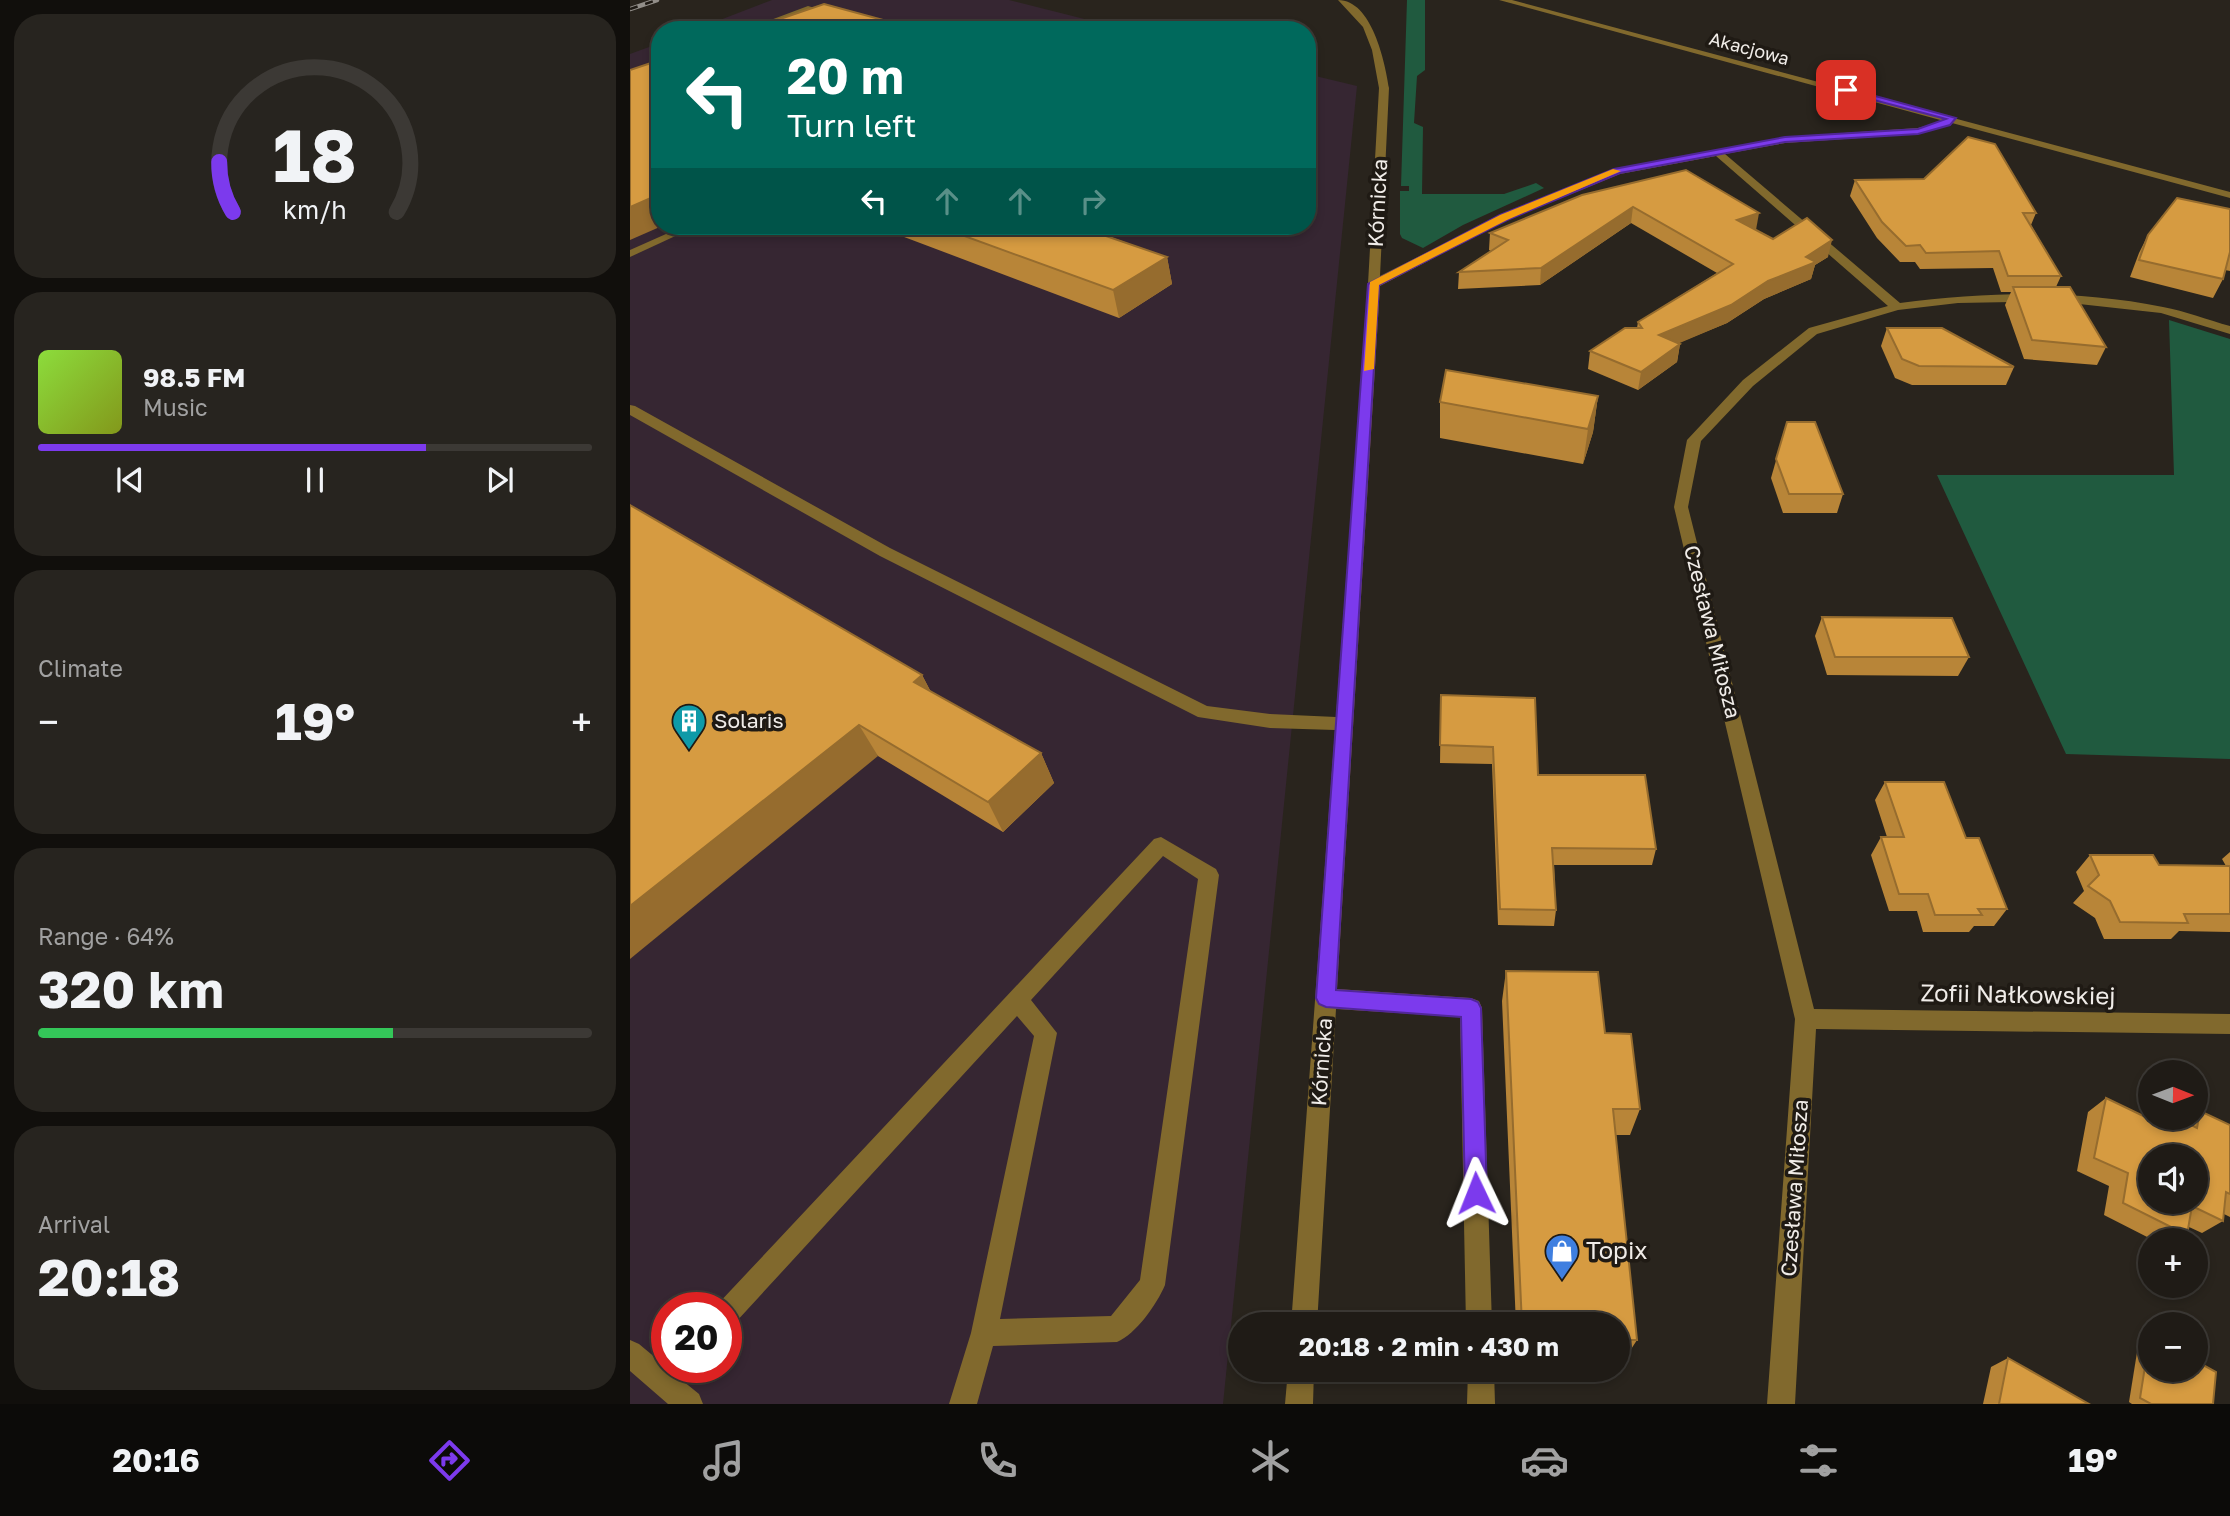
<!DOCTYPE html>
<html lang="en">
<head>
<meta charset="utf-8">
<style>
  :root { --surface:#1f1b16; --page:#27241f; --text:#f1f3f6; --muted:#a1a1a1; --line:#3c3935; --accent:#7c3aed }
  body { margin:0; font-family:"Golos Text",sans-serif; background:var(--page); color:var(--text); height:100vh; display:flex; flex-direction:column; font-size:26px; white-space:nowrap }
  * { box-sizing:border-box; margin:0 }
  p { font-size:23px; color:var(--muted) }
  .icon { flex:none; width:38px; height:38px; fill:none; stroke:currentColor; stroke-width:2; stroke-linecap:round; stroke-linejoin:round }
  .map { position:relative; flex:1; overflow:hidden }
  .sheet { display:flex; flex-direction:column; gap:14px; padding:14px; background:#110f0c; width:630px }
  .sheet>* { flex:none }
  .banner { position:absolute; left:21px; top:21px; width:665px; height:214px; border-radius:28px; box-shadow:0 4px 10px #0003,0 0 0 2px var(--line); background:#00695c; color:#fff; overflow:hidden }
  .needle { width:46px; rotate:91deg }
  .controls { position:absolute; left:1508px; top:1060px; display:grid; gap:14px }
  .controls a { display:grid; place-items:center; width:70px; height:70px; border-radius:50%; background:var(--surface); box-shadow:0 4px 10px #0003,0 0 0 2px var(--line); font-size:35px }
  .speed { position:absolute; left:21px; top:1292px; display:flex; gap:14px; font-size:35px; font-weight:700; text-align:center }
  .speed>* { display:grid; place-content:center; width:91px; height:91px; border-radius:50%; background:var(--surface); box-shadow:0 4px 10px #0003,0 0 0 2px var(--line); line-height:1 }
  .speed .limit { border:10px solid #d22; background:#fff; color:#111 }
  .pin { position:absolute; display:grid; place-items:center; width:60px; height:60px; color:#fff; margin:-30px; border-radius:14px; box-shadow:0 4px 10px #0006 }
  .me { position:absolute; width:77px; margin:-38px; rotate:358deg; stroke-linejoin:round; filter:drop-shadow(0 0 5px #0008) }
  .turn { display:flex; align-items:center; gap:24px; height:147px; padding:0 21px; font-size:32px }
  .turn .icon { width:91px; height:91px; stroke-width:2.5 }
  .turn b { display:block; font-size:49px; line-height:60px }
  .lanes { display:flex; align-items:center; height:66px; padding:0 21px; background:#0003; justify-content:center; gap:35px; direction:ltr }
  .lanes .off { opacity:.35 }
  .big { font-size:52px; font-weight:700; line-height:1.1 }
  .sheet .tile { flex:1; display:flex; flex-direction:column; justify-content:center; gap:10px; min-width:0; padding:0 24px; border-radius:28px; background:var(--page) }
  .sheet .dial { align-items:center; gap:0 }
  .dial svg { height:182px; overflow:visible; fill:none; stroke:var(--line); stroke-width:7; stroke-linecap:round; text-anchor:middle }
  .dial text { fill:var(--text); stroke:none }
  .song { display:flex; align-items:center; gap:21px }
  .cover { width:84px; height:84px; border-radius:10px; background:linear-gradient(135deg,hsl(90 70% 55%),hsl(70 70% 35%)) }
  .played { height:7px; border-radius:4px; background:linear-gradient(90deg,var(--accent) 70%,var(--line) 70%) }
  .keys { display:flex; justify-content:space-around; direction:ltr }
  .heat { display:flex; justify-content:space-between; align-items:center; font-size:38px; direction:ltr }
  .charge { height:10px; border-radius:5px; background:linear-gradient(90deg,#34c759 64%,var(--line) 0) }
  .trip { position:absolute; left:598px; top:1312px; width:402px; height:70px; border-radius:35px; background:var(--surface); box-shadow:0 4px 10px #0003,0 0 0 2px var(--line); font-weight:700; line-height:70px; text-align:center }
  .dock { display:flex; height:112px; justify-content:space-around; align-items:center; background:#0c0b09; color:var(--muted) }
  .dock .icon { width:49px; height:49px }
  .dock .selected { color:var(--accent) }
  .dock b { font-size:32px; color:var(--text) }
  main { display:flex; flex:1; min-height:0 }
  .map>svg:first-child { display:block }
  .industrial { fill:#362632; fill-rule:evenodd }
  .green { fill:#205a3f }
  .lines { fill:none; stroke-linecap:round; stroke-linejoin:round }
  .minor { fill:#81692d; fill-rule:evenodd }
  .rail-casing { stroke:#928e89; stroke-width:4.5 }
  .rail { stroke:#1f1a14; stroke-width:2.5; stroke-dasharray:8; stroke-linecap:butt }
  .wall { fill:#b88538 }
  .shaded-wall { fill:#966c2e }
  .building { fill:#d69b41; stroke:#966c2e; stroke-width:2; fill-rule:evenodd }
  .route { fill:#7c3aed; stroke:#51269a; stroke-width:2 }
  .slow { fill:#f59e0b }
  .labels { text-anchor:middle; stroke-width:7; stroke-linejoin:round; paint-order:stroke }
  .far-street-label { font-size:18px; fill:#f0ece8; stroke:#1f1a14 }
  .street-label { font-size:21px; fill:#f0ece8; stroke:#1f1a14 }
  .poi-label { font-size:21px; fill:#f0ece8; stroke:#1f1a14; text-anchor:start }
  .near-street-label { font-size:24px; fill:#f0ece8; stroke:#1f1a14 }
  .near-poi-label { font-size:24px; fill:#f0ece8; stroke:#1f1a14; text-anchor:start }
</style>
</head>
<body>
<main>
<section class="sheet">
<div class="tile dial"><svg viewBox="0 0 100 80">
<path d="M14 69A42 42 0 1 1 86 69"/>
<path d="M14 69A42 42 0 0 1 8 47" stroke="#7c3aed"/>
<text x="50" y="56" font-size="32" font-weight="700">18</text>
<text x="50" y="72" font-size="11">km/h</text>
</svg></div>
<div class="tile">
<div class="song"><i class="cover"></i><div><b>98.5 FM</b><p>Music</p></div></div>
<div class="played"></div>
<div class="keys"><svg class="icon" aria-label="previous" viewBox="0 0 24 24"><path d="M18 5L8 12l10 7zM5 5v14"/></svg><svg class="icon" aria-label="pause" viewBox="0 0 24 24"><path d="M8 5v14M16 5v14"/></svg><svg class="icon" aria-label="next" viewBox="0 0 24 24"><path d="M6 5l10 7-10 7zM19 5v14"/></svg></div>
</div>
<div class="tile"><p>Climate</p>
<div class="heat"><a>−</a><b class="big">19°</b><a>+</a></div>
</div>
<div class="tile"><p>Range · 64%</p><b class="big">320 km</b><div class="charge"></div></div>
<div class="tile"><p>Arrival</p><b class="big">20:18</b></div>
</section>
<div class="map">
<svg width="1600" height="1404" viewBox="0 0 1600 1404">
  <rect width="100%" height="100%" fill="#29241d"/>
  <!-- industrial -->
  <g class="industrial">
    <polygon points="142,0 379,0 498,30 64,30"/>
    <path d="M 30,43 L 30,226 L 677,226 L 677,74 L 727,86 L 593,1404 L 0,1404 L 0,54 ZM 37,1307 L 96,1307 L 96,1367 L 37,1367 Z"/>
  </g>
  <!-- green -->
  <g class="green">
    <polygon points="777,0 795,0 795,70 787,76 784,123 793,127 792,194 874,194 906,183 914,188 833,225 793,248 772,238 770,234 770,191 779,191 779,186 771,186"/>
    <polygon points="1539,320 1600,339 1600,759 1436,754 1307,475 1544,475"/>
  </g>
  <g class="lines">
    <!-- minor -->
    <g class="minor">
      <path d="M 708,0 C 742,0 755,62 759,88 L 750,276 L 869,216 L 983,169 L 1155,137 L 1288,128 L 1314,121 L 869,0 L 882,0 L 1600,192 L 1600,198 L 1322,123 L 1288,134 L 1155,143 L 1095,154 L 1270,303 C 1356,292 1447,289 1533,307 C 1555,311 1578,320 1600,326 L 1600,334 L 1531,313 L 1440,303 L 1382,302 L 1328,303 L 1268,310 L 1187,334 L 1123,386 L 1071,441 L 1058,507 L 1184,1009 L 1600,1014 L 1600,1034 L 1186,1029 L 1165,1404 L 1137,1404 L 1165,1019 L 1044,507 L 1057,440 L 1113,380 L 1179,328 L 1258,306 L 1086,156 L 990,174 L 877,220 L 750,286 L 707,989 L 841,998 L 849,1001 L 852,1008 L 862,1325 L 836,1325 L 830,1017 L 706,1009 L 687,1325 L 661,1325 L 705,730 L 640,728 L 568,717 L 250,556 L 0,415 L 0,405 L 5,406 L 260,548 L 577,706 L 640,714 L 706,717 L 738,284 L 749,88 L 742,50 L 733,27 Z"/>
      <polygon points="178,6 208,15 204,17 178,11 126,30 114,30"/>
      <polygon points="54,226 67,226 0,257 0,250"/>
      <path d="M 531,837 L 586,869 L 589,875 L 535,1285 C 527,1304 506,1334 487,1342 L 363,1346 L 347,1404 L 319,1404 L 341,1333 L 404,1036 L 387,1016 L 105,1323 L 96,1327 L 96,1307 L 86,1307 L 87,1305 L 524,839 ZM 533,856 L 568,879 L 510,1280 L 481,1316 L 370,1319 L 427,1033 L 401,1000 Z"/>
      <polygon points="0,1340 9,1344 33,1364 37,1359 37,1367 61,1367 53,1381 69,1394 73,1404 38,1404 0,1371"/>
      <polygon points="658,1370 684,1370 683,1404 655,1404"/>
      <polygon points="838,1370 864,1370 865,1404 837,1404"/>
    </g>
    <!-- rail casing -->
    <g class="rail-casing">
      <polyline id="rail" points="0,9 27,0"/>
    </g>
    <!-- rail -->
    <use href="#rail" class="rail"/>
  </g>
  <!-- wall -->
  <g class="wall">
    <polygon points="1225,180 1406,213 1401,225 1431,276 1426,287 1476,347 1467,365 1394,359 1375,305 1381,292 1371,292 1363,268 1290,269 1285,262 1270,262 1247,238 1220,196"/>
    <polygon points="952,195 1126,230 1143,239 1198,257 1185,265 1181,279 1134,299 1097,323 1048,343 1050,344 1047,362 1008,390 958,369 960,351 1007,328 1008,322 1087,273 1001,223 910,285 828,289 829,272 861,251 859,250 860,233"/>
    <polygon points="1600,209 1600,271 1595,270 1593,279 1583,298 1500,277 1509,253 1518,235"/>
    <polygon points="245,226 491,226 475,235 537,257 542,284 489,318"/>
    <polygon points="1257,328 1384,367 1376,385 1282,385 1265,378 1251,346"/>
    <polygon points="968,396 963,432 953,464 810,438 810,402"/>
    <polygon points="1157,422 1213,494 1207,513 1153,513 1141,478"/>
    <polygon points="0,505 292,675 301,692 411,753 424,783 373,832 248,756"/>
    <polygon points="1192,617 1339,657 1328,676 1197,675 1185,636"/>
    <polygon points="811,695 908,775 1026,849 1022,865 924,865 926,910 924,926 868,925 862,764 810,763"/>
    <polygon points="1255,782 1336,838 1377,909 1364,926 1344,926 1339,932 1293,932 1287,911 1259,911 1241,855 1251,837 1257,837 1245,800"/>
    <polygon points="1600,852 1600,932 1549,931 1541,939 1474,939 1465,918 1443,903 1454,891 1446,872 1460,855 1529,865 1596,866 1592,859"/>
    <polygon points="876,971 975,1033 1010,1109 1000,1135 986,1135 1007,1340 996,1357 989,1357 989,1325 886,1325 872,1001"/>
    <polygon points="1476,1098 1523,1120 1526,1118 1547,1118 1554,1122 1559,1118 1566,1118 1566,1113 1570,1111 1600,1125 1600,1217 1594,1214 1593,1221 1572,1233 1559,1227 1557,1235 1547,1241 1525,1241 1474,1215 1479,1186 1447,1171 1458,1112"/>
    <polygon points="1520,1335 1583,1404 1502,1404 1499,1402 1509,1340"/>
    <polygon points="1378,1358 1459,1404 1353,1404 1361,1367"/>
  </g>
  <!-- shaded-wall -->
  <g class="shaded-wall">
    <polygon points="30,194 30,226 32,226 0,240 0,207"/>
    <polygon points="1003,207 1001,223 910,285 911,268"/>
    <polygon points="1129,213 1126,230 1107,220"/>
    <polygon points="442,226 491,226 448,251"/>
    <polygon points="1202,240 1198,257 1185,265 1181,279 1134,299 1097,323 1026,353 1029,335 1176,257"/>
    <polygon points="537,257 542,284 489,318 483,290"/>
    <polygon points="1050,344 1047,362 1008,390 1011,372"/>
    <polygon points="968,396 963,432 953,464 958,429"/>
    <polygon points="292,675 308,706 284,682"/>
    <polygon points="229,725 248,756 0,959 0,906"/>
    <polygon points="411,753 424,783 373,832 358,802"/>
  </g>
  <!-- building -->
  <g class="building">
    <polygon points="194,4 290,30 118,30"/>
    <polygon points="30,60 30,194 0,207 0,70"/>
    <polygon points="1338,137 1365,144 1406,213 1393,213 1431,276 1378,276 1369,251 1296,253 1290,245 1276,246 1252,222 1225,180 1294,179"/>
    <polygon points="1056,170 1129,213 1107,220 1143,239 1177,218 1202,240 1176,257 1186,262 1138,281 1101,305 1029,335 1050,344 1011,372 960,351 995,328 1012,328 1008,322 1103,264 1003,207 911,268 829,272 878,240 860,233 952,195"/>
    <polygon points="1547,198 1600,209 1600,252 1593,279 1509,260 1518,235"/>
    <polygon points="307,226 447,226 537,257 483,290"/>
    <polygon points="1383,287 1440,287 1476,347 1402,340"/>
    <polygon points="1257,328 1312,328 1384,367 1289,366 1272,359"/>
    <polygon points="816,370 968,396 958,429 810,402"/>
    <polygon points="1157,422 1185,422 1213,494 1159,494 1146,459"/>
    <polygon points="0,505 292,675 284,682 411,753 358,802 229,725 0,906"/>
    <polygon points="1192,617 1322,618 1339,657 1205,657"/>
    <polygon points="811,695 905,698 908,775 1015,775 1026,849 922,848 926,910 870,909 863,747 810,745"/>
    <polygon points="1255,782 1314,782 1336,838 1349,838 1377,909 1348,909 1352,915 1305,915 1298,894 1269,894 1251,837 1274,837"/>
    <polygon points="1460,855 1523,855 1529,865 1600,866 1600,914 1554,914 1558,923 1490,922 1480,901 1458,886 1469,875"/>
    <polygon points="876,971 968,972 975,1033 1001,1034 1010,1109 983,1109 1007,1340 989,1340 989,1325 892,1325"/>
    <path d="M 1476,1098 L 1532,1125 L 1533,1118 L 1547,1118 L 1567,1128 L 1570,1111 L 1600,1125 L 1600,1194 L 1596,1192 L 1593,1221 L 1562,1206 L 1557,1235 L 1493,1203 L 1498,1173 L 1464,1158 ZM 1521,1157 L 1566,1157 L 1566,1202 L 1521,1202 Z"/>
    <polygon points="1520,1335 1521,1336 1521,1370 1566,1370 1566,1361 1586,1372 1583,1404 1521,1404 1510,1398"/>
    <polygon points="1378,1358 1459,1404 1369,1404"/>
  </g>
  <!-- route -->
  <polygon class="route" points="1216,88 1326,118 1320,125 1288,134 1155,142 990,173 877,220 749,285 706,990 841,999 848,1002 851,1008 857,1193 854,1201 846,1204 838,1201 835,1193 831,1017 696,1007 689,1004 686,998 738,284 870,215 984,169 1155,137 1288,129 1316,119 1213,92"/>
  <!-- slow -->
  <polygon class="slow" points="983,169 991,171 877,220 749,285 744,369 734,371 740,282 870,215"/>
  <!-- icons -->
  <defs>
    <g id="building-pin" transform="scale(1.75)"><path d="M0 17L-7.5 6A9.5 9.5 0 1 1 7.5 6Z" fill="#0f9aa8" stroke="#1f1a14"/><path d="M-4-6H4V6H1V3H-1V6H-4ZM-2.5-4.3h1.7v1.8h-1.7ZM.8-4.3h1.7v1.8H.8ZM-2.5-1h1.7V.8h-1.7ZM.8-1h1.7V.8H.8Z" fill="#fff"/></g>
    <g id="shop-pin" transform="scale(1.75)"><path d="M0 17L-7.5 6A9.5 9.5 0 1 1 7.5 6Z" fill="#3f7fe0" stroke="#1f1a14"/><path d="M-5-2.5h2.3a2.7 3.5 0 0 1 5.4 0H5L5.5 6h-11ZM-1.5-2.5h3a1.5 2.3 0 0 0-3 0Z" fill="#fff"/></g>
  </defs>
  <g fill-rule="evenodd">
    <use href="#building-pin" x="59" y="721"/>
    <use href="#shop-pin" x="932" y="1251"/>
  </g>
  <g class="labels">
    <!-- far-street labels -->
    <g class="far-street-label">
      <text transform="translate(1119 49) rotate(15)" y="6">Akacjowa</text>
    </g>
    <!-- street labels -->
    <g class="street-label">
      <text transform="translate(748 203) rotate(-87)" y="7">Kórnicka</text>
      <text transform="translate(1082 632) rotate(76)" y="7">Czesława Miłosza</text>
      <text transform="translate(692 1062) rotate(-86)" y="7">Kórnicka</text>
      <text transform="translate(1165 1188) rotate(-86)" y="7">Czesława Miłosza</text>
    </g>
    <!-- poi labels -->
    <g class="poi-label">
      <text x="84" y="728">Solaris</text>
    </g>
    <!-- near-street labels -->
    <g class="near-street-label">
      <text transform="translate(1388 995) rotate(1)" y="8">Zofii Nałkowskiej</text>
    </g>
    <!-- near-poi labels -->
    <g class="near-poi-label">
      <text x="956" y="1259">Topix</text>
    </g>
  </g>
</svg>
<div class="controls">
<a><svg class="needle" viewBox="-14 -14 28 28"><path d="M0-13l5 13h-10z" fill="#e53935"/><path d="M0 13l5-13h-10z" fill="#a1a1a1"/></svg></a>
<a><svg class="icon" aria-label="sound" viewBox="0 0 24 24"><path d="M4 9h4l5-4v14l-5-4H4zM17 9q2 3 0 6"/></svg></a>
<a>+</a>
<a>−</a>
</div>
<div class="speed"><div class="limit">20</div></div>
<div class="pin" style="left:1216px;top:90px;background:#d93025"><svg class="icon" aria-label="arrive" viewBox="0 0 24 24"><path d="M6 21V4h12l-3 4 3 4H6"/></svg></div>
<svg class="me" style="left:846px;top:1193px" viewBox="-20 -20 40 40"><path d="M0-17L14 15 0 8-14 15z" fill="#7c3aed" stroke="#fff" stroke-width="4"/></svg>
<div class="trip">20:18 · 2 min · 430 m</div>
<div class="banner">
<div class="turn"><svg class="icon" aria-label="left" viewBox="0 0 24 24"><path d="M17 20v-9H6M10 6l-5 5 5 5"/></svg><div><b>20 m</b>Turn left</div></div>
<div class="lanes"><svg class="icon" aria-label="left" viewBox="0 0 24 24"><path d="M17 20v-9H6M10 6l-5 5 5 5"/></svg><svg class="icon off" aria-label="ahead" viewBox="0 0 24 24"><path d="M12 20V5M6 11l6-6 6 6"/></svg><svg class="icon off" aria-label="ahead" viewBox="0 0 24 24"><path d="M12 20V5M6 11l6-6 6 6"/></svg><svg class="icon off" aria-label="right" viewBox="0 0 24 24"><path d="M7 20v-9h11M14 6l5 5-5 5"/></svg></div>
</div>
</div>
</main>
<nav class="dock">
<b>20:16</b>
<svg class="icon selected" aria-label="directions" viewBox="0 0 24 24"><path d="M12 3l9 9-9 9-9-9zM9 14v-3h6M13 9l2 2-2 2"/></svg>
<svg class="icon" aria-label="music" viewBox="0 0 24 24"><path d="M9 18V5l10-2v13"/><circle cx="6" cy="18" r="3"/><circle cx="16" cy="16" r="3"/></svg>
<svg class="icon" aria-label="phone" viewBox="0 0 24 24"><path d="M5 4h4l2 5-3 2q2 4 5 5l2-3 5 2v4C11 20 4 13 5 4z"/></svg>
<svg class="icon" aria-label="climate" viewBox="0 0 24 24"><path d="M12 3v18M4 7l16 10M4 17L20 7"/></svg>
<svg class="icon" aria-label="car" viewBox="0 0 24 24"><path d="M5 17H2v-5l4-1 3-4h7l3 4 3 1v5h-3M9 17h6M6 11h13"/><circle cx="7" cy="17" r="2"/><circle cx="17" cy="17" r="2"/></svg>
<svg class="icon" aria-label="filters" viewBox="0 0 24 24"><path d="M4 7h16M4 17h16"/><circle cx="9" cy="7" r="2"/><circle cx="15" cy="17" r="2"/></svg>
<b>19°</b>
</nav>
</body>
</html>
